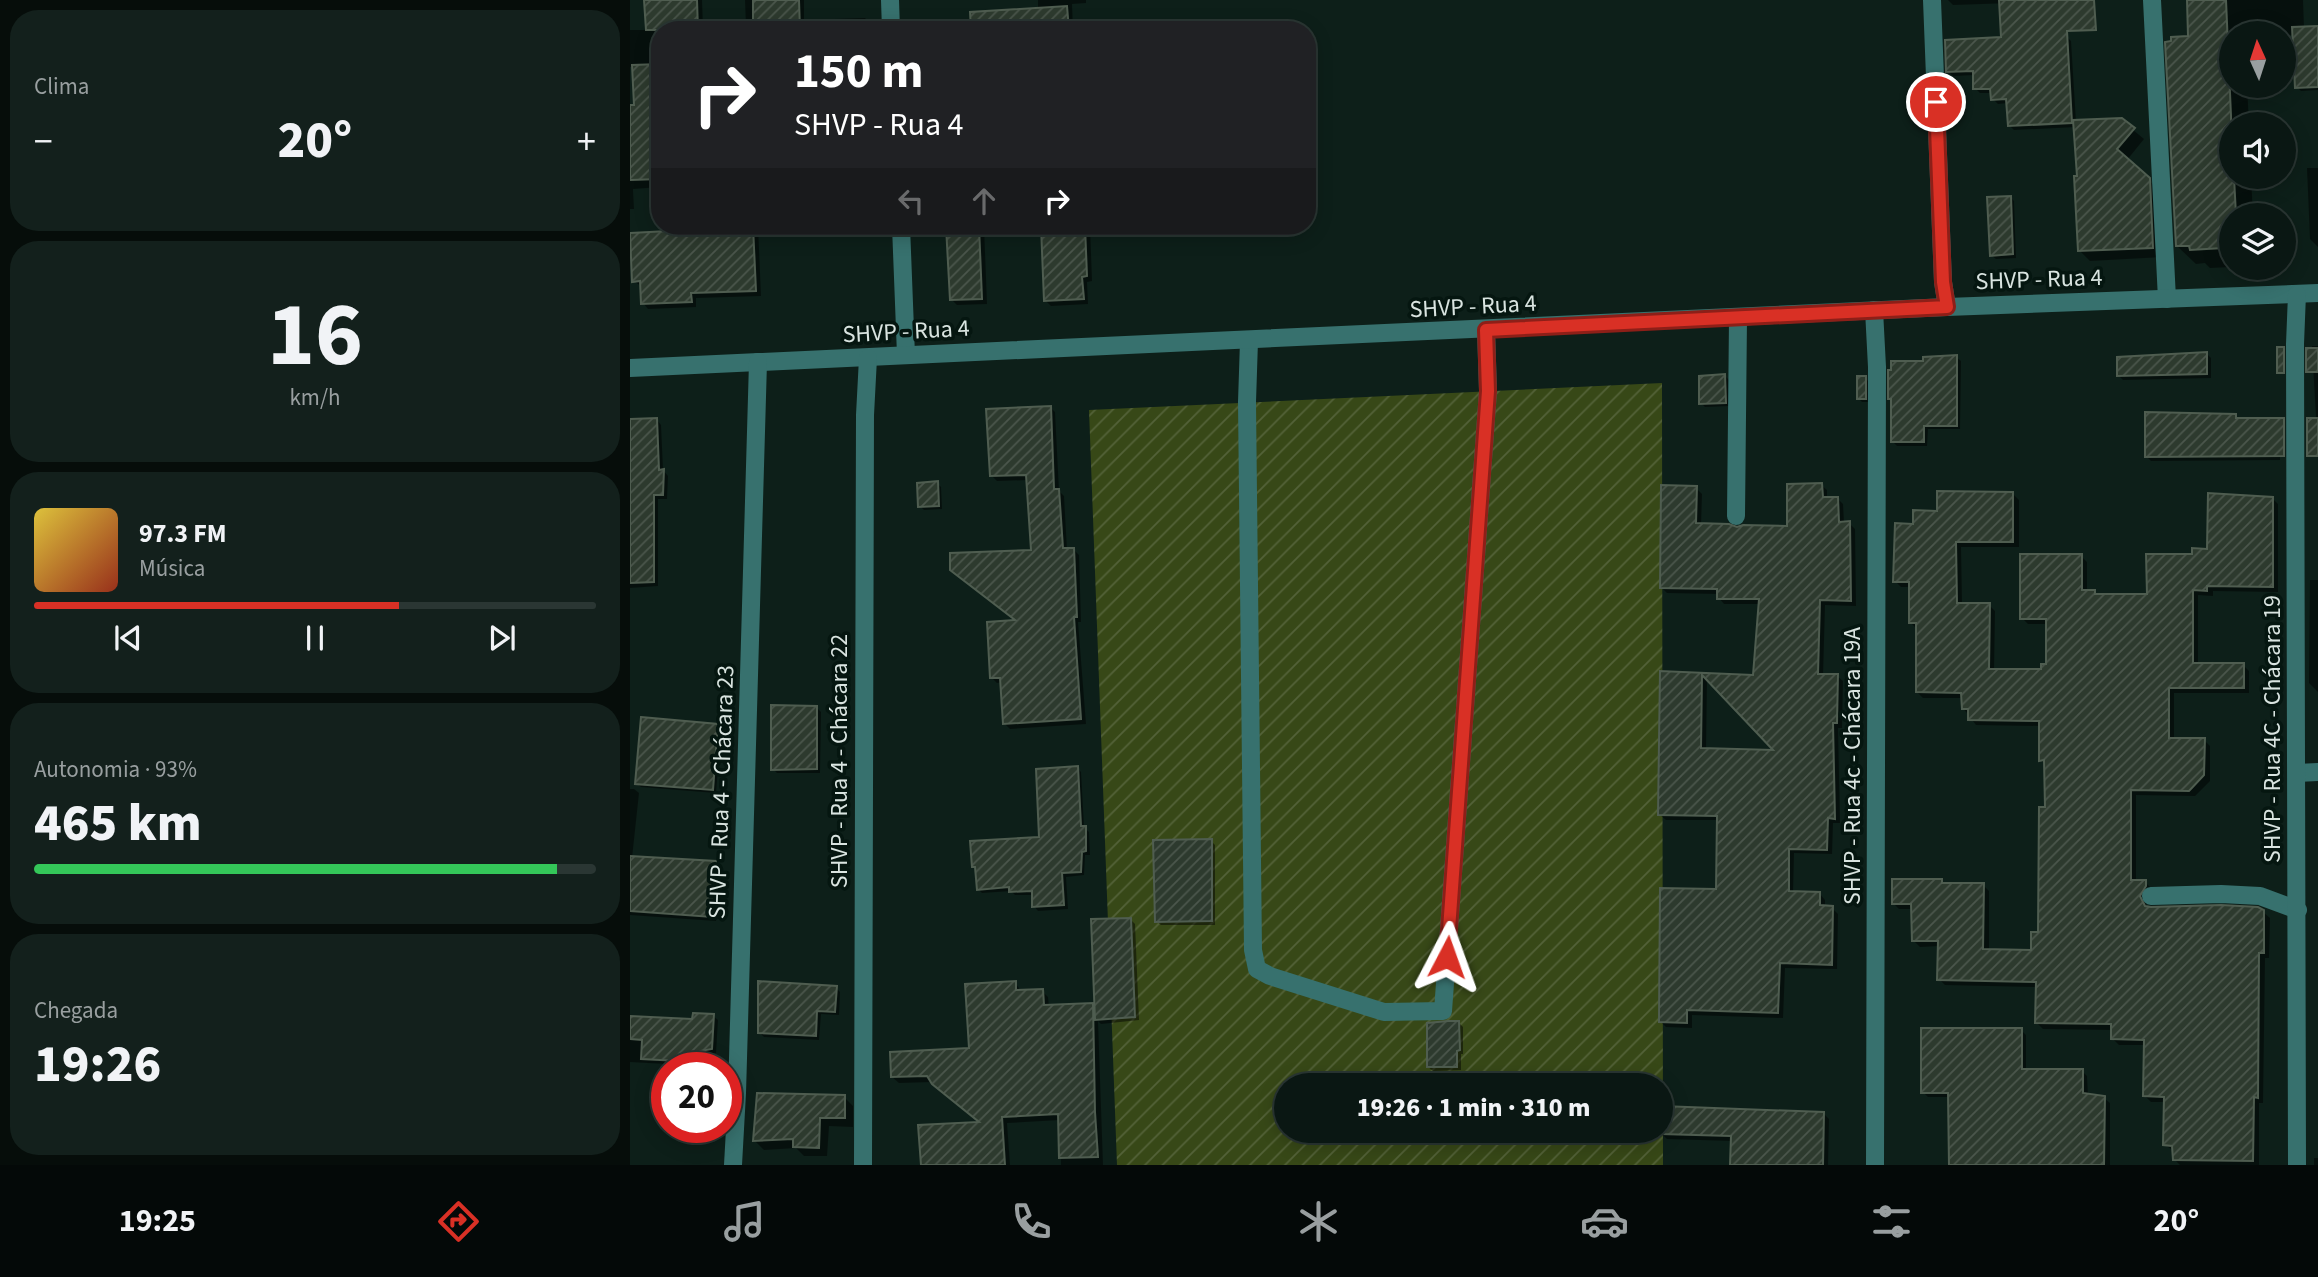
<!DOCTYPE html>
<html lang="pt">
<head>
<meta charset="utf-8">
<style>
  :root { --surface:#0a1713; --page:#13201c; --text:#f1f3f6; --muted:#999fa0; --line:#2a3633; --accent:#d93025 }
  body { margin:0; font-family:"Source Sans 3",sans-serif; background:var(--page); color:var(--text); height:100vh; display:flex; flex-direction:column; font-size:26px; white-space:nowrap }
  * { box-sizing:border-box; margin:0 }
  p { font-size:23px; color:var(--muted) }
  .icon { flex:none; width:38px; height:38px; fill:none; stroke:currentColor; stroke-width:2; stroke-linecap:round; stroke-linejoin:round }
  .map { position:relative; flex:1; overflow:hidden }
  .side { display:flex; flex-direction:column; gap:10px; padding:10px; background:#060d0a; width:630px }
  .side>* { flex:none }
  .banner { position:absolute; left:21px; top:21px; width:665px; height:214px; border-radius:28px; box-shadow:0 4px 18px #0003,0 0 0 2px var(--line); background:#202124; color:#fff; overflow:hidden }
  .needle { width:46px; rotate:357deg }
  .tools { position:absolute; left:1589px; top:21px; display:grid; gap:14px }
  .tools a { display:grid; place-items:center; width:77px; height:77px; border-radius:50%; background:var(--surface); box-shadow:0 4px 18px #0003,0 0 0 2px var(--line); font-size:35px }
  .speed { position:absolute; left:21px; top:1052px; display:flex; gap:14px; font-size:35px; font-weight:700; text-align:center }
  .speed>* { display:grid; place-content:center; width:91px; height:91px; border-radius:50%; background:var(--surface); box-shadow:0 4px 18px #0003,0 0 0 2px var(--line); line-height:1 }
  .speed .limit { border:10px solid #d22; background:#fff; color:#111 }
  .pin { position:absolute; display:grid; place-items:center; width:60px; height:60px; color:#fff; margin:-30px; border:4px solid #fff; border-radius:50%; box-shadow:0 2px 7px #0007 }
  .me { position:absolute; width:77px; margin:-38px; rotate:4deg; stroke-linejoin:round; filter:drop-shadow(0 0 5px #0008) }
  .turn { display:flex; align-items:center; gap:24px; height:147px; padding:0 28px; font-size:32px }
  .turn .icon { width:91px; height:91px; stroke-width:2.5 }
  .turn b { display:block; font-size:49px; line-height:60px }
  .lanes { display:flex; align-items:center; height:66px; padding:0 28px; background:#0003; justify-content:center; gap:35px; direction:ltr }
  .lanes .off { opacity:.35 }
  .big { font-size:52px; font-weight:800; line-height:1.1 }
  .side .widget { flex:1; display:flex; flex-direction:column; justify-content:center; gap:10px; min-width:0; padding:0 24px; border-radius:28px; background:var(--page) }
  .side .dial { align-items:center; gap:0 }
  .dial b { font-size:91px; line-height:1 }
  .song { display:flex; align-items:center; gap:21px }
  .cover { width:84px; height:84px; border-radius:10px; background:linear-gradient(135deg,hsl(50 70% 55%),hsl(10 70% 35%)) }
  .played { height:7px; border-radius:4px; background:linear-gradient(90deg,var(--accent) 65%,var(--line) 65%) }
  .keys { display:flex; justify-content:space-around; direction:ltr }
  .heat { display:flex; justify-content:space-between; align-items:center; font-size:38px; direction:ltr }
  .charge { height:10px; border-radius:5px; background:linear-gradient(90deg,#34c759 93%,var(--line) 0) }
  .trip { position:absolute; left:644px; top:1073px; width:399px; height:70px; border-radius:35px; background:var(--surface); box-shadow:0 4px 18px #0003,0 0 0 2px var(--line); font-weight:800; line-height:70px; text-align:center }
  .menu { display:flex; height:112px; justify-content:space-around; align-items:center; background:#040908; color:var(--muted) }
  .menu .icon { width:49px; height:49px }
  .menu .current { color:var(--accent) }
  .menu b { font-size:32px; color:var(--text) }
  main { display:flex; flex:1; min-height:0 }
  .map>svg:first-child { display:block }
  .garden { fill:url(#garden-furrows); fill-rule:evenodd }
  .shadow { fill:#0007; fill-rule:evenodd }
  .building { fill:url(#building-hatch); stroke:#4f5d50; stroke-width:2; fill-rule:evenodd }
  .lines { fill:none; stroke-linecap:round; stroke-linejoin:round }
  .minor { stroke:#37716e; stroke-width:18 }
  .route-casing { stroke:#8d1f18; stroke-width:18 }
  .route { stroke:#d93025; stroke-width:12 }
  .labels { text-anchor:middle; stroke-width:7; stroke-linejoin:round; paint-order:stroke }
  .street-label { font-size:24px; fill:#d9e4e0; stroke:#051610 }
</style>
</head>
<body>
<main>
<section class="side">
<div class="widget"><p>Clima</p>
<div class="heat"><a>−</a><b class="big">20°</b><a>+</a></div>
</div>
<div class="widget dial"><b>16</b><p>km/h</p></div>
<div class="widget">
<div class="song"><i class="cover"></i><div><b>97.3 FM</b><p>Música</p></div></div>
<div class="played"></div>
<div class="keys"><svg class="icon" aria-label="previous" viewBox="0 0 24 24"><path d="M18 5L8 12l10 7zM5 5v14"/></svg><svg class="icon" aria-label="pause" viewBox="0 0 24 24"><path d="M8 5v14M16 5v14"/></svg><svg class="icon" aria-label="next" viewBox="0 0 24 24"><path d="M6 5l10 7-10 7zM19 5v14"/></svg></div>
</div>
<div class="widget"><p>Autonomia · 93%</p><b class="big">465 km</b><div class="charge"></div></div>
<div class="widget"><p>Chegada</p><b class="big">19:26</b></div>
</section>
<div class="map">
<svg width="1688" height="1165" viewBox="0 0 1688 1165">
  <defs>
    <pattern id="garden-furrows" width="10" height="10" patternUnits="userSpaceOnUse" patternTransform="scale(1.75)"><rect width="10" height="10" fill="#374817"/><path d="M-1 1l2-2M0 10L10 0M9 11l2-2" fill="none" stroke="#536238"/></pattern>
    <pattern id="building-hatch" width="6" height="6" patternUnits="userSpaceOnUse" patternTransform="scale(1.75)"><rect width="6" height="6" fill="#2d3a2e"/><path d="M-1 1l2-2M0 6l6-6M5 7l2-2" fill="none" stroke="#4b564c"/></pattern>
  </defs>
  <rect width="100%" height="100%" fill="#0d1f19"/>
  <!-- garden -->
  <path class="garden" d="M 1032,383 L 1033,1165 L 487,1165 L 459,410 ZM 656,1085 L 1031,1085 L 1031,1130 L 656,1130 Z"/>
  <!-- shadow -->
  <g class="shadow">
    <polygon points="16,0 72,0 73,28 116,26 115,0 174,0 174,20 235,18 241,24 241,30 30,30 30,187 3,189 4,209 0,209 0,107 6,107 4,67 0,67 0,30 18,30"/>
    <polygon points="408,0 456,0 456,3 442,4 443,30 370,30 408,10"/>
    <polygon points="1318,0 1465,0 1323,5"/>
    <polygon points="1558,0 1673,0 1674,28 1688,28 1688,90 1671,91 1667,87 1664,35 1601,33 1601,86 1617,86 1619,124 1601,124 1601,177 1621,177 1623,215 1601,215 1601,267 1580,268 1575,263 1566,264 1547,246 1560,38"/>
    <polygon points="1436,36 1441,41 1446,122 1491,120 1514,139 1497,160 1529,190 1533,257 1460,261 1449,250 1449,177 1446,127 1384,130 1379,125 1378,103 1368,104 1363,99 1362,93 1350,93 1345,88 1345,75 1323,76 1318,71"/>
    <polygon points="1677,168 1688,168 1688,247 1680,239"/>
    <polygon points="1380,197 1384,201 1386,258 1366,259 1361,255"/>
    <polygon points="59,226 128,226 131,296 66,298 66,307 18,309 13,303 12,287 4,281 60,232"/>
    <polygon points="301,226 354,226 357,304 327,305 322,300 319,235 306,236 301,230"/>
    <polygon points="413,226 460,226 462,281 457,282 458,304 421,306 415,300"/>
    <polygon points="1682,346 1688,346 1688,452"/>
    <polygon points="1577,354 1581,358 1581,378 1493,380 1489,376"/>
    <polygon points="1326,357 1331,361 1330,429 1298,429 1297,446 1267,446 1263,442 1295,362"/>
    <polygon points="1095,376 1099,380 1099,406 1075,407 1071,403"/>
    <polygon points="1235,378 1239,382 1239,402 1232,402 1228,398"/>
    <polygon points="420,407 425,412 429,491 434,496 437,550 443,549 449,555 451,622 448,622 456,724 380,729 375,724 372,682 367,683 362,678 388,622 403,551 398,480 367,481 362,476"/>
    <polygon points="1605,415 1609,419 1650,424 1650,460 1521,461 1517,457"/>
    <polygon points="27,420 31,425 33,470 38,476 37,499 28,499 28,586 0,588 0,421"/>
    <polygon points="307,483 311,487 312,509 294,510 290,506"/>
    <path d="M 1191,485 L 1197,490 L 1197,499 L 1208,499 L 1213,504 L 1214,523 L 1219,523 L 1225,529 L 1226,606 L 1195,605 L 1193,676 L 1207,676 L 1213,681 L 1212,728 L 1208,728 L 1210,823 L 1203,823 L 1202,854 L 1164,853 L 1163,893 L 1190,894 L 1195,900 L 1195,908 L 1202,908 L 1208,914 L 1207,969 L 1155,968 L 1153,1018 L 1062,1015 L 1062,1028 L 1036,1027 L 1031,1022 L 1087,891 L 1089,820 L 1036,820 L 1030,815 L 1031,672 L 1124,677 L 1130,604 L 1094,604 L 1089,598 L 1089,594 L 1037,593 L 1032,588 L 1066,488 L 1072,494 L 1071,525 L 1107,529 L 1159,528 ZM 1077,677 L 1147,752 L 1076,750 Z"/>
    <polygon points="1383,494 1389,500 1389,547 1331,547 1332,604 1359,605 1365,611 1364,670 1413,671 1418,666 1418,624 1398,624 1392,618 1451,556 1457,562 1457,592 1465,592 1468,595 1518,595 1564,556 1579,550 1642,498 1648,504 1648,592 1583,591 1583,596 1568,595 1568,665 1613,665 1619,671 1619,693 1544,693 1544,740 1574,740 1580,746 1580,781 1565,796 1506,795 1506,882 1515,882 1521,888 1521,892 1515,903 1518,908 1633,912 1640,918 1639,958 1635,958 1633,1103 1629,1103 1629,1165 1550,1165 1544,1159 1544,1151 1535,1145 1535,1102 1521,1102 1515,1096 1515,1045 1489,1045 1483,1039 1483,1030 1413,1029 1407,1023 1407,987 1315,985 1309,979 1309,946 1290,947 1284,941 1283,909 1269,909 1263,903 1312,881 1316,885 1353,885 1359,891 1359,951 1403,952 1410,934 1416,808 1416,765 1411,760 1411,726 1346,725 1333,708 1333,698 1293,698 1287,692 1286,628 1280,622 1281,587 1271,587 1265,581 1284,526 1308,513"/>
    <polygon points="1680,580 1688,580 1688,692 1679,683"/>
    <polygon points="187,708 191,712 190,773 147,773 143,769"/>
    <polygon points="87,725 91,729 86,793 11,787 6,783"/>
    <polygon points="447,768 451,772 454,827 459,832 460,855 455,855 454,875 436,877 438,909 408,911 404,906 403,895 385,895 381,891 352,893 348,889 347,870 344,866 411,839"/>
    <polygon points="0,789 4,789 9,793 2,858 85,863 90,868 86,921 0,915"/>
    <polygon points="581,841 585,845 585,925 531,925 526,921"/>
    <polygon points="501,920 505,924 509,1020 471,1024 468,1021 473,1165 431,1165 430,1120 377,1123 380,1165 293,1165 352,1123 302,1082 269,1083 262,1077 341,1049 385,983 392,992 412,991 418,997 419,1007 462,1005 467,1010"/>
    <polygon points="206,988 210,992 209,1015 191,1014 189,1040 134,1037 130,1033"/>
    <polygon points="83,1016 88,1020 86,1053 74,1056 73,1066 0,1062 0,1018 64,1021"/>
    <polygon points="829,1023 833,1027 833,1054 831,1054 831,1070 803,1071 798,1067"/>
    <polygon points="1391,1030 1396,1035 1396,1070 1452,1071 1457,1076 1458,1096 1474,1098 1480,1103 1480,1165 1320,1165 1320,1097 1298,1097 1293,1092"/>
    <polygon points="214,1097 223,1106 223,1127 199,1126 197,1156 174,1156 166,1148 134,1150 125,1141"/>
    <polygon points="1193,1113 1199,1119 1198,1165 1103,1165 1103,1141 1037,1139 1031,1133"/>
    <rect x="1684" y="1158" width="4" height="7"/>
  </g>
  <!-- building -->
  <g class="building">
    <polygon points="14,0 67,0 68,30 16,30"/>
    <polygon points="123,0 169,0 170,30 123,30"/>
    <polygon points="1369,0 1464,0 1466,30 1437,31 1442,123 1378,126 1376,99 1361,100 1360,89 1343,89 1343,71 1316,72 1315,40 1371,37"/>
    <polygon points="1557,0 1596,0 1601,116 1601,177 1604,177 1606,215 1601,215 1601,244 1593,244 1593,248 1560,250 1559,246 1546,246 1535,42 1541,41 1541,37 1558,36"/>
    <polygon points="437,6 439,30 341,30 340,12"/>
    <polygon points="1688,26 1688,87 1665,88 1662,27"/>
    <polygon points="30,64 30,179 0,180 0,105 4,105 2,65"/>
    <polygon points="1492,118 1505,128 1487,149 1520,178 1523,248 1448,251 1444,176 1447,176 1443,120"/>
    <polygon points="1381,196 1383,254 1360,256 1357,197"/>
    <polygon points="58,226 123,226 126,291 61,293 62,302 11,304 10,281 2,282 0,233 58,230"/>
    <polygon points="316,226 349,226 352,299 320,300"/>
    <polygon points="411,226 455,226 457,276 452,277 454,299 414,301"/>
    <rect x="1647" y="347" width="7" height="26"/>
    <rect x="1676" y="348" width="12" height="24"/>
    <polygon points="1577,352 1577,374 1487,376 1487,357"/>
    <polygon points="1327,355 1327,426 1294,426 1294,442 1261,442 1261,399 1258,399 1258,370 1261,370 1261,361 1293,361 1293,357"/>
    <polygon points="1095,374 1096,403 1069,404 1069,376"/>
    <rect x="1227" y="376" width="9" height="23"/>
    <polygon points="421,406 424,489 429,489 433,548 444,548 447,617 444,617 451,719 373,724 370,678 360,678 357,622 385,620 320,570 320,553 401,550 396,475 360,476 356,409"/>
    <polygon points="1515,412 1606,414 1606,418 1654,418 1654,456 1515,457"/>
    <polygon points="27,418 29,470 34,469 33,495 24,495 24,582 0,583 0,419"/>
    <rect x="1677" y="418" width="11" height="38"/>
    <polygon points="308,481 309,506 288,507 287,483"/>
    <path d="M 1192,483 L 1193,497 L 1208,497 L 1209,522 L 1220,521 L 1221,601 L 1190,600 L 1188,674 L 1208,674 L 1207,723 L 1203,723 L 1205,819 L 1198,818 L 1197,850 L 1159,849 L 1159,891 L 1190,892 L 1190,905 L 1203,906 L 1202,965 L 1150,963 L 1148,1013 L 1057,1010 L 1057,1023 L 1029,1022 L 1030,888 L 1086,889 L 1087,816 L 1028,815 L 1030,671 L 1123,675 L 1129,599 L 1087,599 L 1087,589 L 1030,588 L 1031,485 L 1067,486 L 1066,523 L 1099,524 L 1107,527 L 1113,525 L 1157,526 L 1157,484 ZM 1072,675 L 1143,750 L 1071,748 Z"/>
    <polygon points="1307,491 1383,492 1383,542 1326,542 1327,603 1360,603 1359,669 1411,669 1411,664 1416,664 1416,619 1390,619 1390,554 1452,554 1452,590 1465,590 1465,594 1517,594 1516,554 1562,554 1562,548 1577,549 1578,493 1643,497 1643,587 1577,586 1577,591 1563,590 1563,663 1614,663 1614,688 1539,688 1539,738 1575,738 1574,775 1559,791 1501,790 1501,880 1516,880 1516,886 1510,896 1515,906 1521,907 1591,905 1628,907 1634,910 1634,953 1629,953 1628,1098 1624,1097 1623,1161 1543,1160 1542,1146 1533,1145 1534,1097 1513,1096 1514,1040 1481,1039 1481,1024 1405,1023 1406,982 1307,980 1308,941 1282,941 1281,904 1262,904 1262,879 1312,879 1312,883 1354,883 1353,949 1401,950 1401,932 1408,932 1409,807 1415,807 1414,760 1409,761 1409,721 1338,720 1338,709 1332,709 1331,693 1286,692 1286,623 1279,623 1279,582 1263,582 1265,523 1283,524 1283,510 1307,511"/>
    <polygon points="141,705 187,706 187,769 141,770"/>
    <polygon points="11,717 88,724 83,790 5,784"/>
    <polygon points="448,766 451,826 456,826 456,851 452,852 451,872 432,873 434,905 402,907 402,891 379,892 379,887 347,890 345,867 342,867 340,841 409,837 406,769"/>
    <polygon points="582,839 582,921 525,922 523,840"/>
    <polygon points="0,856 86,861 82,917 0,911"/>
    <polygon points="501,918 505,1017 465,1020 461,919"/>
    <polygon points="128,981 207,986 205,1012 187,1011 186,1036 128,1033"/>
    <polygon points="386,981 386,990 413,989 414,1005 463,1003 465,1112 468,1157 429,1158 428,1114 372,1117 375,1165 291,1165 288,1125 349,1122 302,1084 297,1076 261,1077 260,1052 339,1048 335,984"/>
    <polygon points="63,1013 84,1014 82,1049 70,1051 69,1062 11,1059 12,1040 0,1039 0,1016 62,1019"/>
    <polygon points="818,1021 829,1021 830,1050 827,1051 827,1067 797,1067 797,1023"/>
    <polygon points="1291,1028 1392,1028 1392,1069 1453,1069 1453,1093 1475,1096 1474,1165 1319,1165 1318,1093 1291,1093"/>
    <polygon points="127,1093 215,1095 215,1118 190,1118 189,1148 163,1147 163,1139 123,1141"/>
    <polygon points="1031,1106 1194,1112 1193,1165 1100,1165 1101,1136 1031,1134"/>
  </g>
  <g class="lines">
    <!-- minor -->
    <g class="minor">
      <polyline points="260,0 261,30"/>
      <polyline points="1302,0 1313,282 1317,307"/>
      <polyline points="1522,0 1537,299"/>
      <polyline points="271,226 276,355"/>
      <polyline points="1244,310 1247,367 1245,1165"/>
      <polyline points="619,341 617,402 623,950 627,969 640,976 754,1012 813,1011 858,391 856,330"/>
      <polyline points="0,368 1317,307 1688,293"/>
      <polyline points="1106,516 1108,318"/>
      <polyline points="1667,773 1688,772"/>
      <polyline points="1521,896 1591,894 1630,896 1668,910"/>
      <polyline points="103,1165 107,1093 128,362"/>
      <polyline points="233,1165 235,415 238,358"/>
      <polyline points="1667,1165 1665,344 1667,294"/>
    </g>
  </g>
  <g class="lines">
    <!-- route casing -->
    <g class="route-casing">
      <polyline id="route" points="817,957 858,391 856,330 1317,307 1313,282 1306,102"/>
    </g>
    <!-- route -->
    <use href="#route" class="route"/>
  </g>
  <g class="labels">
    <!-- street labels -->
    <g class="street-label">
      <text transform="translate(1409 279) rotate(-2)" y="8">SHVP - Rua 4</text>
      <text transform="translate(843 306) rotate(-3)" y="8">SHVP - Rua 4</text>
      <text transform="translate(276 331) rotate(-3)" y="8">SHVP - Rua 4</text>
      <text transform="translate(1642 729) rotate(-90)" y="8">SHVP - Rua 4C - Chácara 19</text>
      <text transform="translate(209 761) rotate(-90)" y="8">SHVP - Rua 4 - Chácara 22</text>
      <text transform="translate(1222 766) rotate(-90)" y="8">SHVP - Rua 4c - Chácara 19A</text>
      <text transform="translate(91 792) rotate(-88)" y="8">SHVP - Rua 4 - Chácara 23</text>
    </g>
  </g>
</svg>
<div class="tools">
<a><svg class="needle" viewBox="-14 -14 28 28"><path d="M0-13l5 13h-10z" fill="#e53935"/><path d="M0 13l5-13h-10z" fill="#999fa0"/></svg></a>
<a><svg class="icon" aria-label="sound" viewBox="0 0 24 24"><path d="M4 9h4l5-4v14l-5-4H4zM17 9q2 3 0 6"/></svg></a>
<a><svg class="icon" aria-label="layers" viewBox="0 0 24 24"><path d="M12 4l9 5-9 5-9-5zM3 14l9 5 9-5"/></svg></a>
</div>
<div class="speed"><div class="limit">20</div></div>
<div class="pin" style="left:1306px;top:102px;background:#d93025"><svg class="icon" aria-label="arrive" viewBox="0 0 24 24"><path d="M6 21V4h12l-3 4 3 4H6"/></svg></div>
<svg class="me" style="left:817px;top:957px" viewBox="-20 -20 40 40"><path d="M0-17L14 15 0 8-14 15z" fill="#d93025" stroke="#fff" stroke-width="4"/></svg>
<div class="trip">19:26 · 1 min · 310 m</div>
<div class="banner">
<div class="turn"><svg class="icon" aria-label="right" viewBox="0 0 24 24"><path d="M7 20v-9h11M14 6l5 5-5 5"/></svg><div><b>150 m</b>SHVP - Rua 4</div></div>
<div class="lanes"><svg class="icon off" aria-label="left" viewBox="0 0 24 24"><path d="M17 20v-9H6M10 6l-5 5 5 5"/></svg><svg class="icon off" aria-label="ahead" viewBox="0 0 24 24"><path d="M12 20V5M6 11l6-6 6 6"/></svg><svg class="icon" aria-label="right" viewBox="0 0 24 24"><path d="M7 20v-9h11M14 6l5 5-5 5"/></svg></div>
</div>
</div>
</main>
<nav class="menu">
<b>19:25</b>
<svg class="icon current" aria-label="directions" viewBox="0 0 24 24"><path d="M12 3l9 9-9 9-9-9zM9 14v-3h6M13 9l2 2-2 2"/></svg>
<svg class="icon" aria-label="music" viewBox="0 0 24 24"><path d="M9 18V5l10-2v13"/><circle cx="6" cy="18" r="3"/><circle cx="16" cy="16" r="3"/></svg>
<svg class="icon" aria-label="phone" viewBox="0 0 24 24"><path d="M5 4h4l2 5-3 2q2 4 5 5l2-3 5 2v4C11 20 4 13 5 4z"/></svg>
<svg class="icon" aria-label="climate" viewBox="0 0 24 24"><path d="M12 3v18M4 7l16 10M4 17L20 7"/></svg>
<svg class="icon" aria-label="car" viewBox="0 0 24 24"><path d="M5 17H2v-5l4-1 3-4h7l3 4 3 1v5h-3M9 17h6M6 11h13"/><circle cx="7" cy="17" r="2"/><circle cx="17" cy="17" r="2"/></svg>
<svg class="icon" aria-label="filters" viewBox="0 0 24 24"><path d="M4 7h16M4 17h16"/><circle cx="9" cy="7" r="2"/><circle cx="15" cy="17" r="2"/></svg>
<b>20°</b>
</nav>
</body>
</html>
